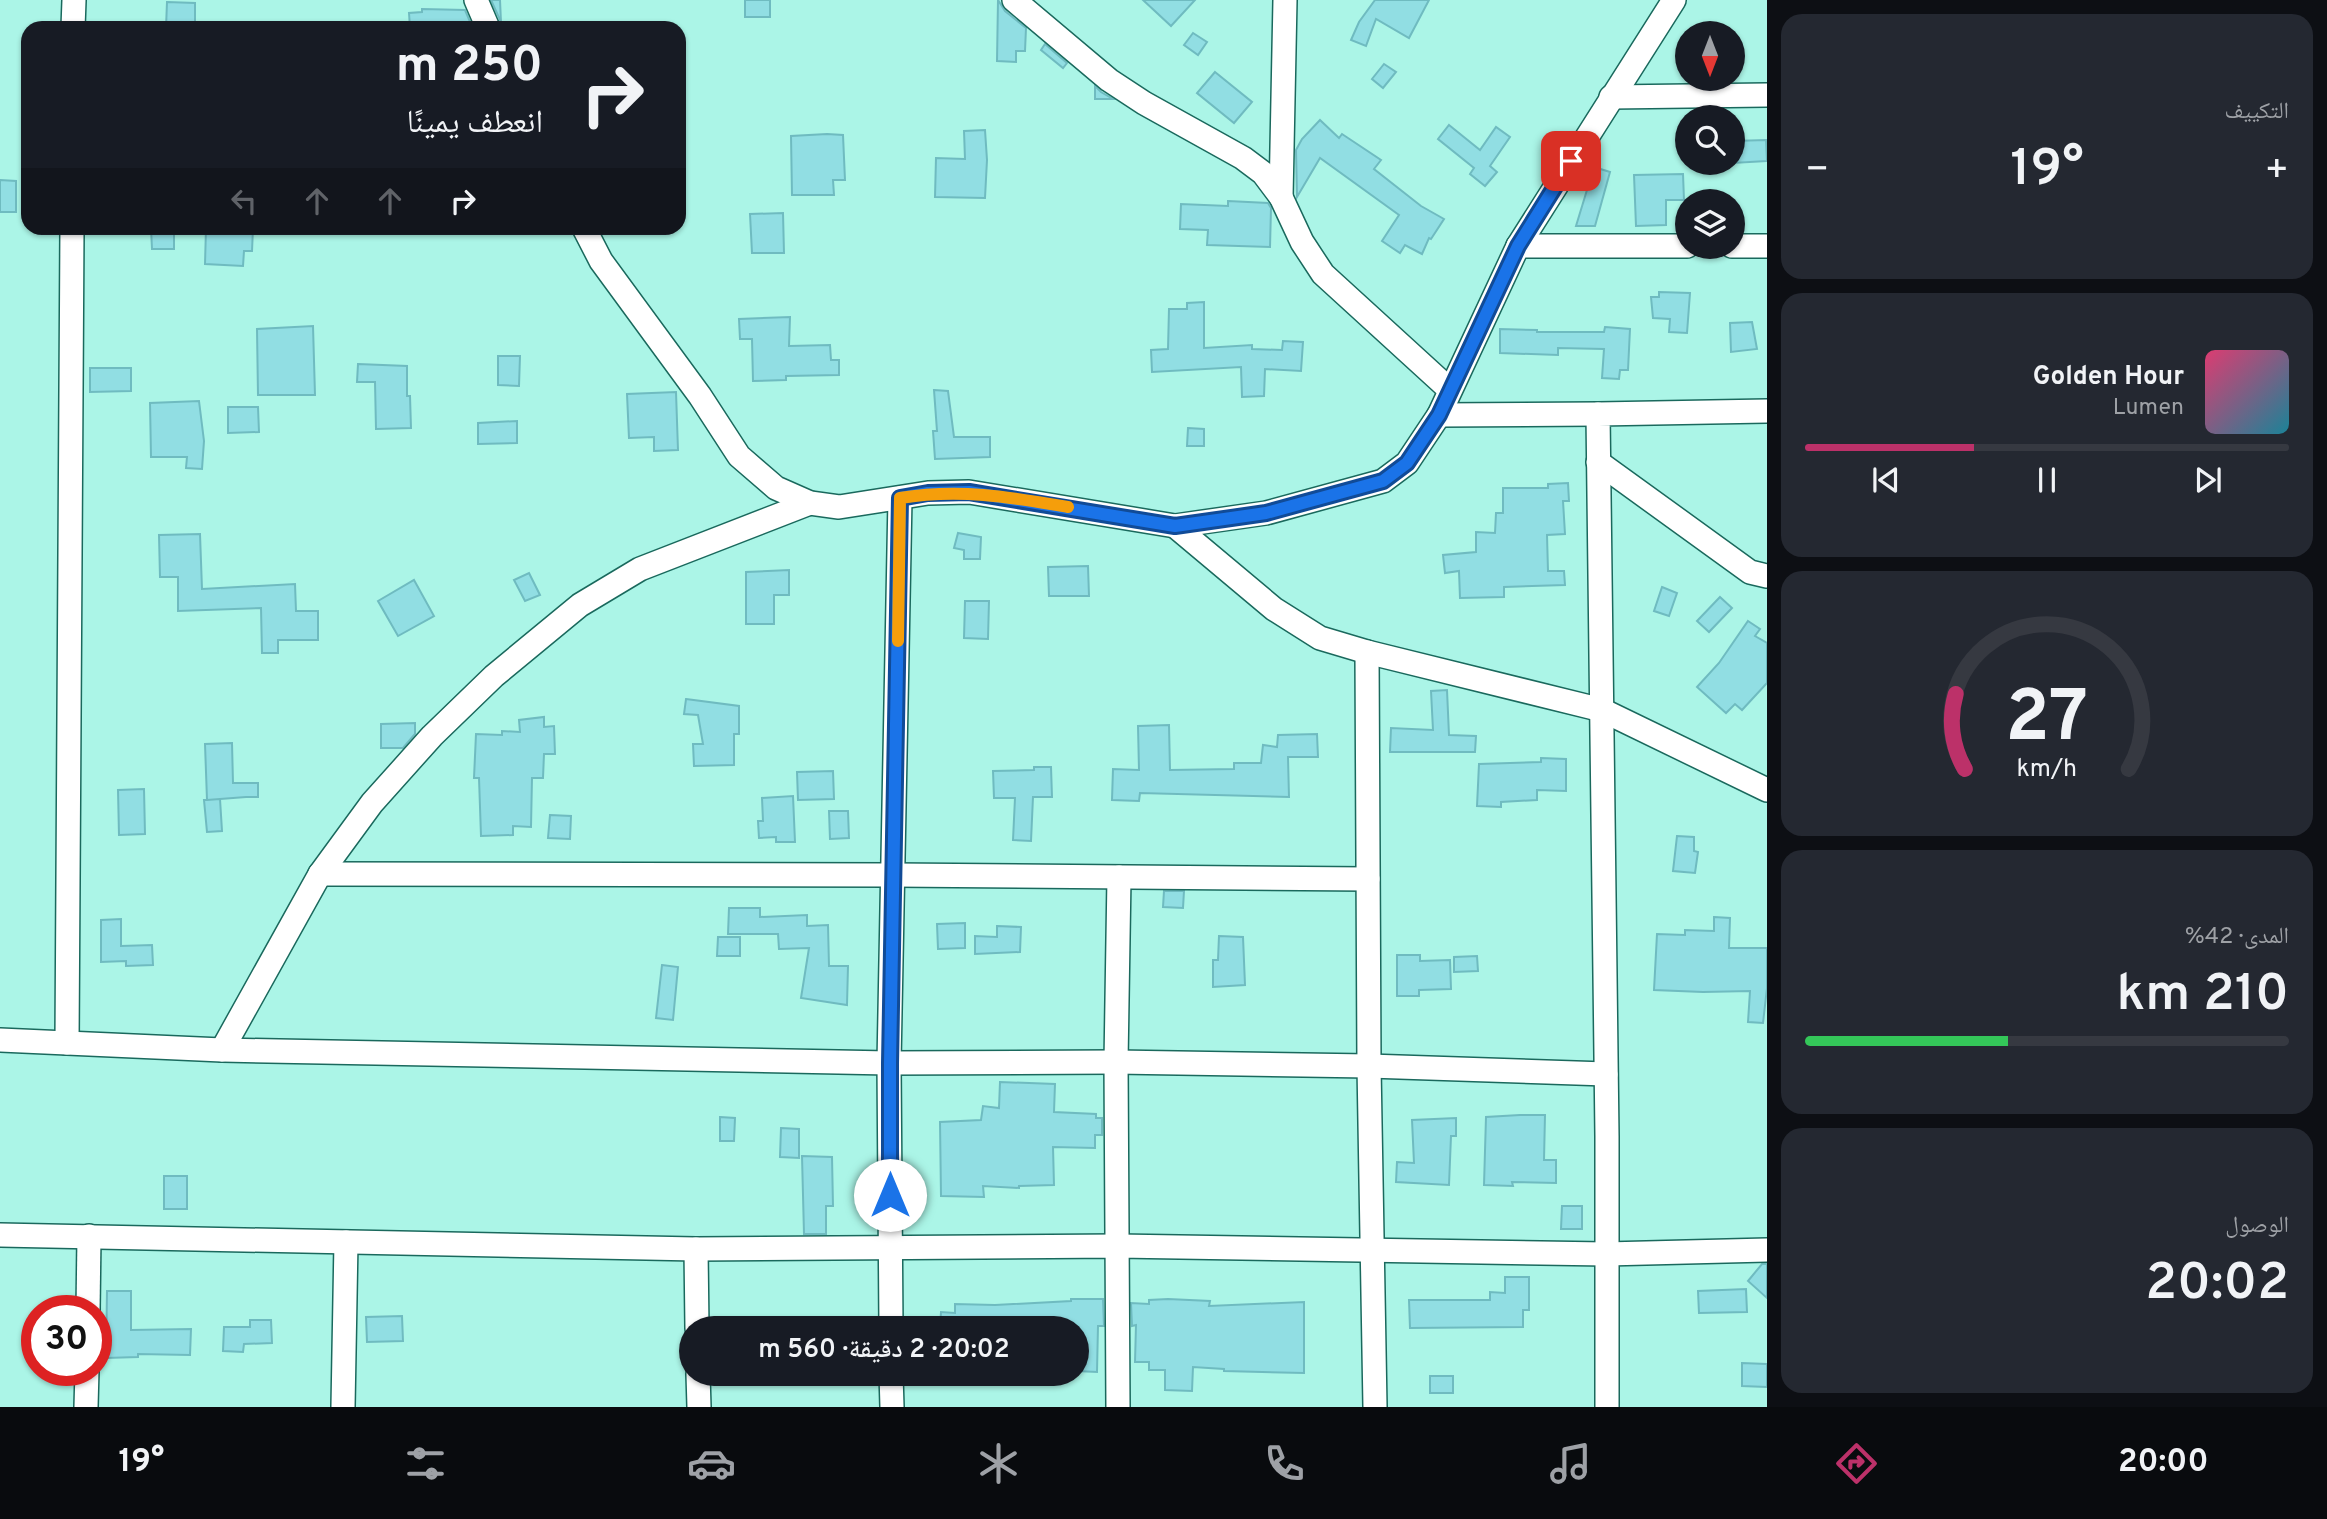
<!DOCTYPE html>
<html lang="ar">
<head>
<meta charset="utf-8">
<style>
  :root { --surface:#171b24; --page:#242831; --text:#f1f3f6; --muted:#9ea1a6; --line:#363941; --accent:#bc3169 }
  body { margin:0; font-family:Overpass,"Noto Naskh Arabic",sans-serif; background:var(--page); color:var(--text); direction:rtl; height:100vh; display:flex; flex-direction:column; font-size:26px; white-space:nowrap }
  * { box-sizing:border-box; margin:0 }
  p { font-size:23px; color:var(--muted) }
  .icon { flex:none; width:38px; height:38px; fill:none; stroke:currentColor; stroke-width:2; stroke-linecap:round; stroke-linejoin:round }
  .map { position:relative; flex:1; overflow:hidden; direction:ltr }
  .drawer { display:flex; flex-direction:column; gap:14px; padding:14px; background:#0d0f14; width:560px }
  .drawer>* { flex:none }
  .guide { position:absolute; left:21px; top:21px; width:665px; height:214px; border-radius:21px; box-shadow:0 2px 5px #0004; direction:rtl; background:#171b24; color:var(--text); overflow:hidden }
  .needle { width:46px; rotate:180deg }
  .buttons { position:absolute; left:1675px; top:21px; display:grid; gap:14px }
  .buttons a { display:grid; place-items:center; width:70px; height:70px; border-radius:50%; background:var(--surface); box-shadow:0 2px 5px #0004; font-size:35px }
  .speed { position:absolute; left:21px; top:1295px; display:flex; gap:14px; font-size:35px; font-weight:700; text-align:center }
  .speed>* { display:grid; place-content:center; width:91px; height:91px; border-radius:50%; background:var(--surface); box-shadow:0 2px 5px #0004; line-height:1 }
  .speed .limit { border:10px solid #d22; background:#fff; color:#111 }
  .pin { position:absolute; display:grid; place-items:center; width:60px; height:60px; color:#fff; margin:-30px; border-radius:14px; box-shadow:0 4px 10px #0006 }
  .me { position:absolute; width:77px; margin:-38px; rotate:0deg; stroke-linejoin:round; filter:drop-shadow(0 0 5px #0008) }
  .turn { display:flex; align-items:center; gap:24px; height:147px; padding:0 28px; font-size:32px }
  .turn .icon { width:91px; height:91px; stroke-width:2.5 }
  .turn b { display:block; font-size:49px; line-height:60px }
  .lanes { display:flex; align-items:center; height:66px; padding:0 28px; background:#0003; justify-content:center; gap:35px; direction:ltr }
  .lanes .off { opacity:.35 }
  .big { font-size:52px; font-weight:600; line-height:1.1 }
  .drawer .card { flex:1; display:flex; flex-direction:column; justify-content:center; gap:10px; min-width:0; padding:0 24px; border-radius:21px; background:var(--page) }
  .drawer .dial { align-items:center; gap:0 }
  .dial svg { height:182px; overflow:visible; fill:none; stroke:var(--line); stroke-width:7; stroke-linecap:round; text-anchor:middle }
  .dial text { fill:var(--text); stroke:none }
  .song { display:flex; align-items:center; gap:21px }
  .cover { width:84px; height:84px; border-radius:10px; background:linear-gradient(135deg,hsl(340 70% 55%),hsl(190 70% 35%)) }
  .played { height:7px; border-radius:4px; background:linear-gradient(90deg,var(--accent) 35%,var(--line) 35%) }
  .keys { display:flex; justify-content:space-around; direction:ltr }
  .heat { display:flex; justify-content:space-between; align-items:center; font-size:38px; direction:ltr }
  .charge { height:10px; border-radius:5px; background:linear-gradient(90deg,#34c759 42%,var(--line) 0) }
  .trip { position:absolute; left:679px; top:1316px; width:410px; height:70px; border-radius:35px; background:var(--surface); box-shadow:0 2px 5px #0004; font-weight:600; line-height:70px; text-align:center; direction:rtl }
  .tab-bar { display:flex; height:112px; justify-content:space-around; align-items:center; background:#090b0e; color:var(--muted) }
  .tab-bar .icon { width:49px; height:49px }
  .tab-bar .active { color:var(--accent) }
  .tab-bar b { font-size:32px; color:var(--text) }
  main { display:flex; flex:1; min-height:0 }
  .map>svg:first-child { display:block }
  .building { fill:#91dee3; stroke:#6fbbc0; stroke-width:2 }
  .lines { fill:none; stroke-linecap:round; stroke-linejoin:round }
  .street-casing { stroke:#1a695d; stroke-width:26 }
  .street { stroke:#fff; stroke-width:23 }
  .route-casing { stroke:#114b97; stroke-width:18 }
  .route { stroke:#1a73e8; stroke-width:12 }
  .slow { stroke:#f59e0b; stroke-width:12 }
</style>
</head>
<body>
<main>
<section class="drawer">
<div class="card"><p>التكييف</p>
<div class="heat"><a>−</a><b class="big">19°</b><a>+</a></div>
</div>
<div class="card">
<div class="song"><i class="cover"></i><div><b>Golden Hour</b><p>Lumen</p></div></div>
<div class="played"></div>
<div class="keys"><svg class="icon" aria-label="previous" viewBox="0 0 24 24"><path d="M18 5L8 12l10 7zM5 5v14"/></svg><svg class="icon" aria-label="pause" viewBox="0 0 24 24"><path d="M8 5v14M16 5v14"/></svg><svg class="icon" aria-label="next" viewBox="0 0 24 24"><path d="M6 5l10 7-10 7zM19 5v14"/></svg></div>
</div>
<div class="card dial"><svg viewBox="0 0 100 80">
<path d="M14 69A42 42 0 1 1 86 69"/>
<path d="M14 69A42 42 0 0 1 10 36" stroke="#bc3169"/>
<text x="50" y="56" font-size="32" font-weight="700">27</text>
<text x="50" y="72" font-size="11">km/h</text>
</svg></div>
<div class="card"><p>المدى · 42%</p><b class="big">210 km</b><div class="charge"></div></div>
<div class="card"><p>الوصول</p><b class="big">20:02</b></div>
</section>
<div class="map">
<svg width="1767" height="1407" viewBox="0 0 1767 1407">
  <rect width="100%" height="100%" fill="#abf5e7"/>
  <!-- building -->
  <g class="building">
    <polygon points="491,0 500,0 501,22"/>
    <rect x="745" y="0" width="25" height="17"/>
    <polygon points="998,0 1005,11 1026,28 1025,51 1016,51 1016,62 997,61"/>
    <polygon points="1143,0 1195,0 1171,26"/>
    <polygon points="1375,0 1429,0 1409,38 1376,19 1366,46 1351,40 1359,22"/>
    <polygon points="167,2 195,3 195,28 166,28"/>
    <polygon points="422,9 465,10 471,24 463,24 463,28 410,28 409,13 422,12"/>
    <polygon points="1193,33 1207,42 1198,55 1184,45"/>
    <polygon points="1045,44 1067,63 1063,68 1041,50"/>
    <polygon points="1384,64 1396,72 1383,88 1372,79"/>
    <polygon points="1215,72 1252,102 1234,123 1197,93"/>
    <polygon points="1095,86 1101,92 1113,99 1095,99"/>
    <polygon points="1320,120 1339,138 1342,134 1381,160 1374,169 1421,206 1444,219 1431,239 1429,238 1422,254 1405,245 1400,253 1382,241 1399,215 1320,158 1297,197 1296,150 1302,139"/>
    <polygon points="1449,125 1480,150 1496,127 1510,137 1490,166 1497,172 1485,186 1470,174 1474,168 1438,139"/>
    <polygon points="985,130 987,160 985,198 935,197 936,158 965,159 964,131"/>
    <polygon points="827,134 843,135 845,180 833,180 834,195 792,195 791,136"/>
    <polygon points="1766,140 1767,161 1733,163 1733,141"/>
    <polygon points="1594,167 1610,172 1595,226 1576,226"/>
    <polygon points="1683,174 1684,200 1666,200 1666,225 1636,226 1634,175"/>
    <polygon points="0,180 16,181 16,212 0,212"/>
    <polygon points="1228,201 1268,203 1271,208 1270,247 1207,245 1208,230 1180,229 1181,204 1228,206"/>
    <polygon points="783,213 784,253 752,253 750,214"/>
    <polygon points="151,228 174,228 174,249 152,249"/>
    <polygon points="206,228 253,228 252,251 244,251 243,266 205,264"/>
    <polygon points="1659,292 1690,293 1687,333 1669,332 1670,319 1653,318 1651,297 1659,297"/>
    <polygon points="1204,302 1204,348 1252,345 1252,349 1282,350 1283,341 1303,342 1301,371 1265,369 1264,396 1242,397 1241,367 1152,372 1151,350 1168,349 1169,309 1187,309 1187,303"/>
    <polygon points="790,317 789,346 830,345 831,360 839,360 839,375 786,376 786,380 753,381 752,339 740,339 739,319"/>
    <polygon points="1752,322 1757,349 1731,352 1730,323"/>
    <polygon points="313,326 315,395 258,395 257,329"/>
    <polygon points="1605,327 1630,329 1628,370 1620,370 1619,379 1602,378 1604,349 1558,348 1558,355 1500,353 1500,329 1537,330 1537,332 1604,332"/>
    <polygon points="498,356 520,356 519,386 498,385"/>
    <polygon points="358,364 407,366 407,396 410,396 411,428 376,429 375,382 357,382"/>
    <polygon points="90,368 131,368 131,391 90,392"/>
    <polygon points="934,390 948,391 954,437 990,437 990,457 935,459 933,431 937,431"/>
    <polygon points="676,392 678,450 654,451 654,437 629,438 627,394"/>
    <polygon points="199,401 204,441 202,469 186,468 187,457 151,457 150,403"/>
    <polygon points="228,407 258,407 259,432 228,433"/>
    <polygon points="517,421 517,443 478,444 478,423"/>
    <polygon points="1188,428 1204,429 1204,446 1187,446"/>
    <polygon points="1568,483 1569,501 1563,501 1565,534 1547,535 1548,571 1564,571 1565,585 1504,587 1504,597 1460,598 1459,571 1445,573 1443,555 1476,552 1476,532 1495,533 1496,513 1503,513 1503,488 1548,488 1548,484"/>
    <polygon points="958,533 981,537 980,559 964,559 964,550 954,548"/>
    <polygon points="200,534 202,589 295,584 296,611 318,611 318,640 278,640 278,653 262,653 261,608 178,611 178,577 160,577 159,535"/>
    <polygon points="1088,566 1089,596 1049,596 1048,567"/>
    <polygon points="789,570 789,595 774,595 774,624 746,624 746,572"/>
    <polygon points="529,573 540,595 525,601 514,580"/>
    <polygon points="414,580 434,616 398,636 378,601"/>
    <polygon points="1662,587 1677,593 1669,616 1654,611"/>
    <polygon points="1720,597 1732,608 1709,632 1697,621"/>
    <polygon points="965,601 989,601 988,639 964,638"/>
    <polygon points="1748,621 1760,629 1755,636 1767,643 1767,683 1742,710 1735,704 1726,713 1697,687 1719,663"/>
    <polygon points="1447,690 1449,735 1476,736 1475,752 1390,752 1391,728 1433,730 1431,691"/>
    <polygon points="686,699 739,706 739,734 734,734 734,765 694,766 693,744 703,744 698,715 684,714"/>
    <polygon points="544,717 544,727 554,726 555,754 544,754 543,778 532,778 531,827 513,826 513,835 481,836 479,778 474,778 476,734 502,735 502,731 520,732 519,720"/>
    <polygon points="415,723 415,734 403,748 381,748 381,724"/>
    <polygon points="1169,725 1170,770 1234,769 1234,763 1261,763 1263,745 1277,747 1278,735 1317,734 1318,757 1288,757 1289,797 1140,793 1139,801 1112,800 1113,769 1139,770 1138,726"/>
    <polygon points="232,743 233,783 258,783 258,797 246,797 207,800 220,799 222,831 207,832 204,800 207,800 205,744"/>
    <polygon points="1541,758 1566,759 1566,791 1537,790 1537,800 1501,802 1501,807 1477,806 1479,764 1541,762"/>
    <polygon points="1034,767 1051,767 1052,797 1033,797 1031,841 1013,840 1015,798 994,798 993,771 1034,770"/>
    <polygon points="833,771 834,799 798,800 797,772"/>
    <polygon points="144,789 145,834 119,835 118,790"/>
    <polygon points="793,796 795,842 776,842 776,837 759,838 758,821 763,821 762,798"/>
    <polygon points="829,811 848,811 849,838 830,839"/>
    <polygon points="550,815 571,816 570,839 548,838"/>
    <polygon points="1677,836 1694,837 1694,851 1698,852 1695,873 1673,871"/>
    <polygon points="1164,891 1184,891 1183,908 1163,907"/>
    <polygon points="729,908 760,908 760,917 807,915 807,926 828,925 829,966 848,966 847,1005 801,998 809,948 779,949 778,934 728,934"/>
    <polygon points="1714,917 1730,918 1729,948 1767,948 1767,988 1763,1023 1748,1022 1750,991 1703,992 1654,990 1657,934 1685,935 1685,930 1714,931"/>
    <polygon points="121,919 121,946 152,945 153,965 126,966 126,961 101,962 101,920"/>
    <polygon points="965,923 965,948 938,949 937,924"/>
    <polygon points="997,926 1021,927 1020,952 975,954 975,936 997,937"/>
    <polygon points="1219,936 1243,937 1245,985 1213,987 1213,960 1218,960"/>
    <polygon points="718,937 740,937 740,956 717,956"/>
    <polygon points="1397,955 1420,955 1420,961 1450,960 1451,989 1419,990 1419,996 1397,996"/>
    <polygon points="1477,956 1478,971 1454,972 1454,957"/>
    <polygon points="662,965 678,967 673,1020 656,1018"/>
    <polygon points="1000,1082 1055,1084 1054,1112 1096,1114 1096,1118 1102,1118 1102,1135 1095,1135 1095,1148 1053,1147 1054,1185 1019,1186 1019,1188 983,1186 984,1197 941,1196 940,1122 981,1120 983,1106 999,1108"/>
    <polygon points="1520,1115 1545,1115 1544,1160 1556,1160 1556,1183 1512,1182 1513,1186 1484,1185 1486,1117"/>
    <polygon points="720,1117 735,1118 734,1141 720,1141"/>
    <polygon points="1456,1118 1456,1136 1451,1136 1449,1185 1396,1182 1397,1162 1414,1163 1412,1120"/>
    <polygon points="781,1128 799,1129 799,1158 780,1157"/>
    <polygon points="802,1156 832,1157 833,1206 826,1206 826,1234 804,1234"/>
    <rect x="164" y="1176" width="23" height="33"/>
    <polygon points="1562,1206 1582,1206 1582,1229 1561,1229"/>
    <polygon points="1762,1264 1767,1264 1767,1298 1748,1281"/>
    <polygon points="1505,1277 1529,1277 1529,1310 1523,1310 1523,1327 1410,1328 1409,1300 1490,1300 1490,1292 1505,1293"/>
    <polygon points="1746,1289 1747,1312 1699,1313 1698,1291"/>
    <polygon points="107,1291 131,1291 131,1330 191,1329 190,1355 138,1354 138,1357 106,1358"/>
    <polygon points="1071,1299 1103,1299 1104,1326 1098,1326 1097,1372 1076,1371 1076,1327 940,1328 941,1312 955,1313 955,1304 995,1305 1071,1301"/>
    <polygon points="1168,1299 1210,1301 1209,1306 1304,1302 1304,1373 1224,1371 1224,1369 1193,1367 1192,1391 1165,1390 1165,1370 1149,1370 1149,1362 1135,1362 1136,1325 1132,1326 1131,1303 1149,1304 1149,1300"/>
    <polygon points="402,1316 403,1341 367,1342 366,1317"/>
    <polygon points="250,1320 271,1320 272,1343 244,1344 243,1352 223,1351 224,1327 250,1327"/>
    <polygon points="1742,1363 1767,1364 1767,1387 1742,1386"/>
    <rect x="1430" y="1376" width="23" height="17"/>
  </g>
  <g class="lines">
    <!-- street casing -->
    <g class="street-casing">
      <g id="street">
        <polyline points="476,0 488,28"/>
        <polyline points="1014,0 1109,80 1144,103 1243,158 1263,173 1281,197 1302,242 1323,274 1450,390"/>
        <polyline points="73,28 74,0"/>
        <polyline points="1611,97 1767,95"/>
        <polyline points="1281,197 1285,0"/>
        <polyline points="584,228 601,261 700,396 739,456 776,488 810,503 839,507 928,493 969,492 1175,526 1266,513 1383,481 1407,463 1439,415 1518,246 1674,0"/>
        <polyline points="1518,246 1687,246"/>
        <polyline points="1732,246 1767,246"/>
        <polyline points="1439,415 1598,414"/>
        <polyline points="1598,462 1750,572 1767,576"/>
        <polyline points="1175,526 1274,609 1320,638 1367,652 1602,710 1767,790"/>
        <polyline points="1367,652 1369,1066 1375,1407"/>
        <polyline points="320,874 893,875 1368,879"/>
        <polyline points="0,1040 222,1050 889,1063 1116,1062 1369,1066 1606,1074"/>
        <polyline points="67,1043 72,228"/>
        <polyline points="222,1050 320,874 372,803 432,736 494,676 580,605 640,569 810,503"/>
        <polyline points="0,1235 696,1249 1118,1246 1606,1254 1767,1250"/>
        <polyline points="696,1249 697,1328"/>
        <polyline points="88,1311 89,1236"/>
        <polyline points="891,1328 889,1063 900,498"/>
        <polyline points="698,1374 699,1407"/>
        <polyline points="891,1374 892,1407"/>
        <polyline points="86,1407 87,1370"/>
        <polyline points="343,1407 346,1242"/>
        <polyline points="1118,1407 1116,1062 1119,877"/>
        <polyline points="1607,1407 1607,1136 1598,414 1767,411"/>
      </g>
    </g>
    <!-- street -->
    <use href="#street" class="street"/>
  </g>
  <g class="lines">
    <!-- route casing -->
    <g class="route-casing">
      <polyline id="route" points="890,1195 890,1063 900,498 928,493 969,492 1175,526 1266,513 1383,481 1407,463 1439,415 1518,246 1571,161"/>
    </g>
    <!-- route -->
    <use href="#route" class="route"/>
    <!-- slow -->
    <path class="slow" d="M 898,641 L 900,498 C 959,488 1010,497 1068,507"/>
  </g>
</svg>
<div class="buttons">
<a><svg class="needle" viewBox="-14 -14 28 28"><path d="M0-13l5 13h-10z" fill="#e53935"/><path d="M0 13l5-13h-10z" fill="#9ea1a6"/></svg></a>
<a><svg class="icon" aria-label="search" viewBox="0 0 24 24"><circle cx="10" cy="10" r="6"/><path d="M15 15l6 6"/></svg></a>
<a><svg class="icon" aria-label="layers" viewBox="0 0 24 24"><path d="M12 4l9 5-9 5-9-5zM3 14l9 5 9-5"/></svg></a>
</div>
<div class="speed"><div class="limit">30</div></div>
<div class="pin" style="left:1571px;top:161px;background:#d93025"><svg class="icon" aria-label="arrive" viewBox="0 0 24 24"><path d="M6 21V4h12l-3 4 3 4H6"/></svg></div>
<svg class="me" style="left:890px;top:1195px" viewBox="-20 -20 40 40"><circle r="19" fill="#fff"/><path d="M0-13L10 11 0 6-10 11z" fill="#1a73e8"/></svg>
<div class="trip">20:02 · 2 دقيقة · 560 m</div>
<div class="guide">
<div class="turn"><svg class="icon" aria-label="right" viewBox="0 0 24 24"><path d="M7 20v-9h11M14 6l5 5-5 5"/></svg><div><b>250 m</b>انعطف يمينًا</div></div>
<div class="lanes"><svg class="icon off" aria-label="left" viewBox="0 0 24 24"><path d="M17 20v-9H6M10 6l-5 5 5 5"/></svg><svg class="icon off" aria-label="ahead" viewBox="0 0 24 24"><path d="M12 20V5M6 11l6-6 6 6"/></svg><svg class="icon off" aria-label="ahead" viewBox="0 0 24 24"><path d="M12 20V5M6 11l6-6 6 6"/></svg><svg class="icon" aria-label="right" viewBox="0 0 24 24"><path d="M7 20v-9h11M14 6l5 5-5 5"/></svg></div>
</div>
</div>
</main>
<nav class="tab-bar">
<b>20:00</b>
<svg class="icon active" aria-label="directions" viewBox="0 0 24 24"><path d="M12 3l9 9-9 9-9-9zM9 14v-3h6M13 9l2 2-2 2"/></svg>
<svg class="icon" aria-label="music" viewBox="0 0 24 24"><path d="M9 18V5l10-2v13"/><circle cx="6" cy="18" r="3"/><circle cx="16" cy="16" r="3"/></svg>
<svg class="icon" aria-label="phone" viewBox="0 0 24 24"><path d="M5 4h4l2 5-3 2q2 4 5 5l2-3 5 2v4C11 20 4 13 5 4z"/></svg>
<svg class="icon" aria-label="climate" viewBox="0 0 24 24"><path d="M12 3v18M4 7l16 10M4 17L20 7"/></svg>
<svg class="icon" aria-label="car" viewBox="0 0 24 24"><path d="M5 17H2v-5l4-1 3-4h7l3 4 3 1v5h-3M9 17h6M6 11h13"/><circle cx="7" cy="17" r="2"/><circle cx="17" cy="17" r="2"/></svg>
<svg class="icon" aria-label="filters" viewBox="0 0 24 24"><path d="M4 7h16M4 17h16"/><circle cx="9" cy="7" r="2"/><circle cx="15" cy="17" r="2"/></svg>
<b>19°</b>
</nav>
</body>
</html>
